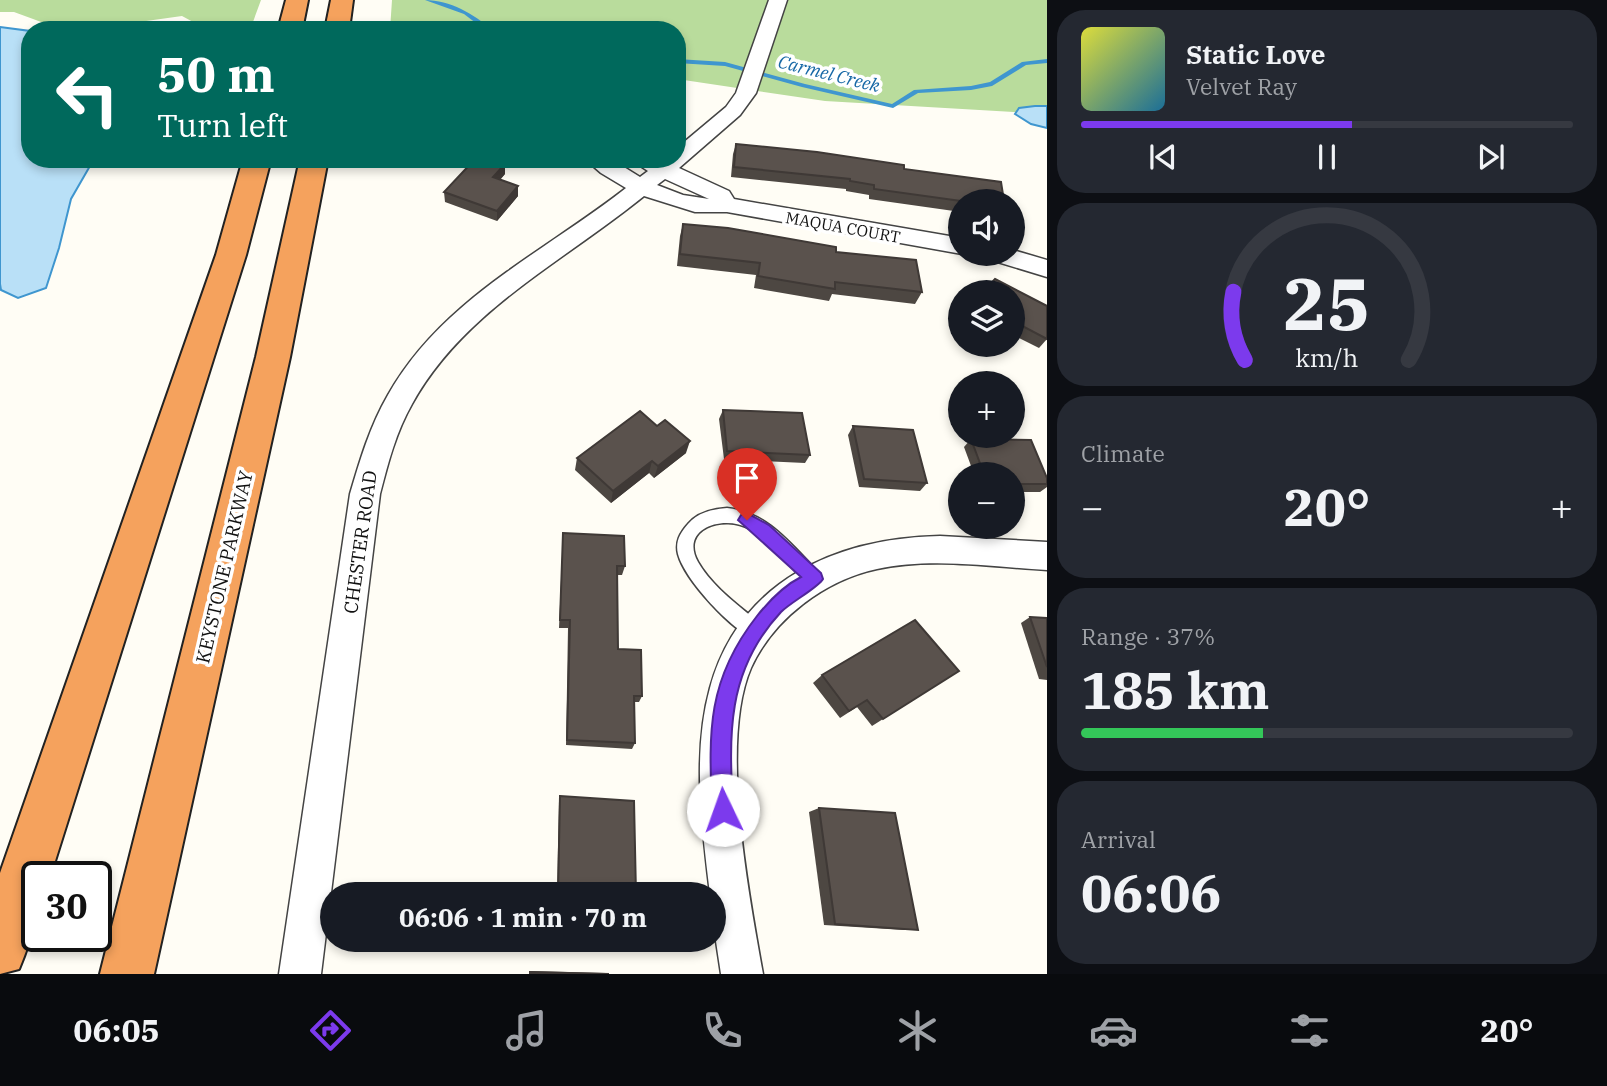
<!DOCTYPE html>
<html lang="en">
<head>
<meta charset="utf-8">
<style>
  :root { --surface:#171b24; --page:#242831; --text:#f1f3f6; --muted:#9ea1a6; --line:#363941; --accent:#7c3aed }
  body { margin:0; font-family:"IBM Plex Serif",serif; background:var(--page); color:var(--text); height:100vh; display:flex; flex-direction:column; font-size:26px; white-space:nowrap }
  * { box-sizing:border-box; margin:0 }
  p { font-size:23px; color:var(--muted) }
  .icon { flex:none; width:38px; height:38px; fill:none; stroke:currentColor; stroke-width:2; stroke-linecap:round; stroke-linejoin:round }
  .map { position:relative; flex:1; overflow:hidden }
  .sheet { display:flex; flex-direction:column; gap:10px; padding:10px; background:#0d0f14; width:560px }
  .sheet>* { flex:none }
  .top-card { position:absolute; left:21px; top:21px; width:665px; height:147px; border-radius:28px; box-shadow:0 4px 10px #0003; background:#00695c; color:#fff; overflow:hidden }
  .tools { position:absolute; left:948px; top:189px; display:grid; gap:14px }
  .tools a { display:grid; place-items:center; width:77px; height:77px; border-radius:50%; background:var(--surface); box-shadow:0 4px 10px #0003; font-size:35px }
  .speed { position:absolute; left:21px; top:861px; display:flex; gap:14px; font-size:35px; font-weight:700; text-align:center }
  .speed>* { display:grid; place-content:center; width:91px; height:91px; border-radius:50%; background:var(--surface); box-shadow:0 4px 10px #0003; line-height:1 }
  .speed .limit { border:4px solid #111; border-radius:10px; background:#fff; color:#111 }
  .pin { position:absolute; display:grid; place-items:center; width:60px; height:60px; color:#fff; margin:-72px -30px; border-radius:50% 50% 50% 0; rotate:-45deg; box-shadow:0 0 7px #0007 }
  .pin .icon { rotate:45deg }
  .me { position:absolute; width:77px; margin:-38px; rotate:357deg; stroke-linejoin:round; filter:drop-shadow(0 0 5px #0008) }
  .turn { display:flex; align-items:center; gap:24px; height:147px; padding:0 21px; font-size:32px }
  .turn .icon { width:91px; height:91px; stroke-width:2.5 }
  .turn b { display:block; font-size:49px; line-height:60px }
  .big { font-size:52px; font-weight:700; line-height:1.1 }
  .sheet .card { flex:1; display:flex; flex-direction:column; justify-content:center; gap:10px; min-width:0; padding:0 24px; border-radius:28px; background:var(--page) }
  .sheet .dial { align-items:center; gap:0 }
  .dial svg { height:182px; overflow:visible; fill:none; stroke:var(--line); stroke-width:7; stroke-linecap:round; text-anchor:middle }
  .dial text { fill:var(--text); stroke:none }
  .song { display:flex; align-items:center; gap:21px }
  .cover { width:84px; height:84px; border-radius:10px; background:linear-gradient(135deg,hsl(60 70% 55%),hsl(200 70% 35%)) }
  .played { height:7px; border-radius:4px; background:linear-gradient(90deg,var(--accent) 55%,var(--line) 55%) }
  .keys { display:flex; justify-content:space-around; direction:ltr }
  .heat { display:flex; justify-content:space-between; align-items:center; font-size:38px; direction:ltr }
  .charge { height:10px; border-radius:5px; background:linear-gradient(90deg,#34c759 37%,var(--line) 0) }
  .trip { position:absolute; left:320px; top:882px; width:406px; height:70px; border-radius:35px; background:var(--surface); box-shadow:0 4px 10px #0003; font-weight:700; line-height:70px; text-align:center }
  .dock { display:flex; height:112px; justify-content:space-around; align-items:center; background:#090b0e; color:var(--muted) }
  .dock .icon { width:49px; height:49px }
  .dock .on { color:var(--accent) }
  .dock b { font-size:32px; color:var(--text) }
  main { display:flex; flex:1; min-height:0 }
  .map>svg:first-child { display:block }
  .forest { fill:#b9dc9c }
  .water { fill:#b9e0f7; stroke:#3f96cf; stroke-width:2 }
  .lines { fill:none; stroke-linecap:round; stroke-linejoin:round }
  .stream { fill:#3f96cf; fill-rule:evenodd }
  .lane-casing { stroke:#444; stroke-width:3 }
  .street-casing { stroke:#444; stroke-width:3 }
  .highway-casing { stroke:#222; stroke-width:4 }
  .lane { fill:#fff; fill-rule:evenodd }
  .street { fill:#fff; fill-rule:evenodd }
  .highway { fill:#f5a25d; fill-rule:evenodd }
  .wall { fill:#4d4742 }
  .shaded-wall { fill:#3f3936 }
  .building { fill:#5a524d; stroke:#3f3936; stroke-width:2 }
  .route { fill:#7c3aed; stroke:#51269a; stroke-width:2 }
  .labels { text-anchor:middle; stroke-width:7; stroke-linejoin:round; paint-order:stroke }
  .far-street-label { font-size:16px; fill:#111; stroke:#fff }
  .far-water-label { font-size:18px; font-style:italic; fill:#1768a6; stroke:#fff }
  .street-label { font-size:19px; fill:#111; stroke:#fff }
</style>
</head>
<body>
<main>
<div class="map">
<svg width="1047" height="974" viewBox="0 0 1047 974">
  <rect width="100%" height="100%" fill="#fffdf5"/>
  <!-- forest -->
  <g class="forest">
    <polygon points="0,0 261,0 250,30 208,30 182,16 139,22 125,30 63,30 14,12 0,12"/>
    <polygon points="392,0 1047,0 1047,114 825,101 677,79 677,30 390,30"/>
  </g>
  <!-- water -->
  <g class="water">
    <polygon points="0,27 30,31 30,159 94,159 71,199 59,248 46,288 18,298 1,290 0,284"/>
    <polygon points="1035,106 1047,106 1047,128 1031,124 1015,114 1019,108"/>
  </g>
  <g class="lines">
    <!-- stream -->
    <g class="stream">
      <path d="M 425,0 C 450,0 474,14 492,30 L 485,30 L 464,14 Z"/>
      <polygon points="677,59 725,62 805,84 892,104 914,90 971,86 990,82 1022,62 1047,59 1047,63 1026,65 992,86 971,90 918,93 893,108 802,87 725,66 677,63"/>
    </g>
    <!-- lane casing -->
    <g class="lane-casing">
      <path id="lane" d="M 727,508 C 768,512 793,547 820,574 L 822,579 L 820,584 L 814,587 L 808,584 C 789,566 773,543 750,529 C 724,514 679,528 698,562 C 713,588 741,607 763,626 L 766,632 L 763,638 L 757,640 C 732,631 685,580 678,554 C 675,542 680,533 688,524 C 697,513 712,509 727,508 Z"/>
    </g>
    <!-- street casing -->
    <g class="street-casing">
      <g id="street">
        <path d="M 769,0 L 787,0 L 756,93 L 740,115 L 679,168 L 729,191 L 734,199 L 961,238 L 962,254 L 727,212 L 695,212 L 644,196 C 563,262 464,310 412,404 C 396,432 388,463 380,494 L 321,974 L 279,974 L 350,494 C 360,460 370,426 388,395 C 442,299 543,253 626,188 L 601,173 L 585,159 L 611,159 L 640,177 L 648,171 L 630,159 L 677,159 L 677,148 L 726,107 L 736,93 ZM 665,179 L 709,199 L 683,195 L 657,185 Z"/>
        <polygon points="1013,250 1047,260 1047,277 991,260 987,254 1013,254"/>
        <path d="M 940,536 L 1047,542 L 1047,570 C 991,567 932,557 877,569 C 825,580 773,619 751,668 C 719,742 749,895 763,974 L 721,974 L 714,928 L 714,894 L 710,894 C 702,828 692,753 710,688 C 739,581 836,538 940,536 Z"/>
      </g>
    </g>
    <!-- highway casing -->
    <g class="highway-casing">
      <g id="highway">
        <polygon points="286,0 308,0 302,30 278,30"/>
        <polygon points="331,0 353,0 349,30 325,30"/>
        <path d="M 243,159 L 271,159 L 246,255 L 50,877 L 37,877 C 37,915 34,933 19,969 L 0,974 L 0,873 L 216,255 Z"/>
        <polygon points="300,159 328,159 290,357 154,974 100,974 256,357"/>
      </g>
    </g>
    <!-- lane -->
    <use href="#lane" class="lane"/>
    <!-- street -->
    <use href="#street" class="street"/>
    <!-- highway -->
    <use href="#highway" class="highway"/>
  </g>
  <!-- wall -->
  <g class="wall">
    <polygon points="736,144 904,169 961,201 961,212 869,199 869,195 846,191 846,189 731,177 733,154"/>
    <polygon points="505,174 500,180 518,196 497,221 445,202 444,192"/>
    <polygon points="683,224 836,252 922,292 915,304 832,294 829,301 754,288 756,275 677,266 680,236"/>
    <polygon points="1013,292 1047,339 1039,348 1013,335"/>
    <polygon points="723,410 810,455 805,463 724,459 719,419"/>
    <polygon points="853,426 927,483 920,491 859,487 848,435"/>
    <polygon points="971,439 1047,478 1047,487 1040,492 1013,492 1013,474 974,474 964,447"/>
    <polygon points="686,453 654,478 649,473 611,503 575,470 577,458"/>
    <polygon points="563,533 625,566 622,575 618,575 618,649 642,696 639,702 634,702 635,743 632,749 566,745 568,628 559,628"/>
    <polygon points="1030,617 1047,618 1047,680 1039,679 1021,623"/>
    <polygon points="959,671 872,726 857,707 840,718 813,683 822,675"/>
    <polygon points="560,796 636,894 557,894 559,801"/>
    <polygon points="819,808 918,930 904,930 824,925 809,812"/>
    <polygon points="529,971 606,973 609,974 529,974"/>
  </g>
  <!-- shaded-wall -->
  <g class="shaded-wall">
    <polygon points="505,164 505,174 493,187 493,177"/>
    <polygon points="518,186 518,196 497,221 497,211"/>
    <polygon points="690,441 686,453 654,478 658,466"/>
    <polygon points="652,461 649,473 611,503 613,491"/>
  </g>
  <!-- building -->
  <g class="building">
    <polygon points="736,144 817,152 904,165 904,169 1001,182 1004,201 961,201 874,189 874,185 850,181 850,179 734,167"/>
    <polygon points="475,159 490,159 505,164 493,177 518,186 497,211 444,192"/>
    <polygon points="683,224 728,228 836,247 836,252 916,260 922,292 835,282 835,289 758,276 760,263 680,254"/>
    <polygon points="995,279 1047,306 1047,339 1013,321 1013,292 983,292"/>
    <polygon points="723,410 802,413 810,455 727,451"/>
    <polygon points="640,411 657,426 665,420 690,441 658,466 652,461 613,491 577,458"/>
    <polygon points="853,426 913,430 927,483 864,479"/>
    <polygon points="971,439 1031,440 1047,478 1047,484 1013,484 1013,474 984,474"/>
    <polygon points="563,533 624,536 625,566 617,566 618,649 641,650 642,696 634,696 635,743 567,740 570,620 560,620"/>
    <polygon points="1030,617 1047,618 1047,667"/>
    <polygon points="915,620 959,671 883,719 867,700 849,711 822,675"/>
    <polygon points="560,796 634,801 636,894 558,894"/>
    <polygon points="819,808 895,813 918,930 835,924"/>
    <polygon points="530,972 609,974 530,974"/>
  </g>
  <!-- route -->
  <path class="route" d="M 747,513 L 769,525 L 821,573 L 823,579 C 819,587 791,602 781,612 C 726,671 729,735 733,810 L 730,817 L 723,820 L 715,817 L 712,810 C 709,733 706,681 757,616 C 769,601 783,586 801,577 L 738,520 L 741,515 Z"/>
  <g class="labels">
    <!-- far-street labels -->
    <g class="far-street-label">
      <text transform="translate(843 227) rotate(10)" y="6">MAQUA COURT</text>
    </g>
    <!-- far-water labels -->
    <g class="far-water-label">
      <text transform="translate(829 74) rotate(14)" y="6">Carmel Creek</text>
    </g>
    <!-- street labels -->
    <g class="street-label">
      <text transform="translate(360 542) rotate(-82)" y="7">CHESTER ROAD</text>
      <text transform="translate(224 567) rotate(-77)" y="7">KEYSTONE PARKWAY</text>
    </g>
  </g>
</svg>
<div class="tools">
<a><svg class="icon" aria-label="sound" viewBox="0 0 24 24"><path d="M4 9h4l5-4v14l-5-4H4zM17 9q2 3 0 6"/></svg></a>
<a><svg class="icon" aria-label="layers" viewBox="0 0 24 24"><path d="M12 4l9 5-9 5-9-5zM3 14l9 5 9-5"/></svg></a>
<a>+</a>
<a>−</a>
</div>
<div class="speed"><div class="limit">30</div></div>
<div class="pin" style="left:747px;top:520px;background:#d93025"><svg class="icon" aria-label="arrive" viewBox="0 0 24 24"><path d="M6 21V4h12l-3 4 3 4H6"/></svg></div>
<svg class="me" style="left:723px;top:810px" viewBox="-20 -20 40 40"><circle r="19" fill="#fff"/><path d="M0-13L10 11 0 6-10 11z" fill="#7c3aed"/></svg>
<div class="trip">06:06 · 1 min · 70 m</div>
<div class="top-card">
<div class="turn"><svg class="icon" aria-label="left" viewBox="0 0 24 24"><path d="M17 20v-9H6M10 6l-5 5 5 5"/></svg><div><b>50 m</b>Turn left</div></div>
</div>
</div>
<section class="sheet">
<div class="card">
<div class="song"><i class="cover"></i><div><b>Static Love</b><p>Velvet Ray</p></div></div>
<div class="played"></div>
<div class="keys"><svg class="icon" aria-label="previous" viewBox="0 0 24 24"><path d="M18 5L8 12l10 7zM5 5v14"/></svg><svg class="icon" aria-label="pause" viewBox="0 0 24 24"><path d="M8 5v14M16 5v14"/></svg><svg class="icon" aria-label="next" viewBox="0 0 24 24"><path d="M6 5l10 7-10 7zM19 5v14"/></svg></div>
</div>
<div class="card dial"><svg viewBox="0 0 100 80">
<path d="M14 69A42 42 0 1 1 86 69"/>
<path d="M14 69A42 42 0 0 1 9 39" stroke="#7c3aed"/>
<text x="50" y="56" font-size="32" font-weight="700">25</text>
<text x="50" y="72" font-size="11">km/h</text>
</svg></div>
<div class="card"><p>Climate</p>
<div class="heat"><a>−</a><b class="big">20°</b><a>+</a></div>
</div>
<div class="card"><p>Range · 37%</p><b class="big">185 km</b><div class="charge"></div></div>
<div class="card"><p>Arrival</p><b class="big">06:06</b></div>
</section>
</main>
<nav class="dock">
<b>06:05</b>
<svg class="icon on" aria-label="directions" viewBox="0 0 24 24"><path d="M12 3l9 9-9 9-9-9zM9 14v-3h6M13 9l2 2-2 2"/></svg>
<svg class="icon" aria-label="music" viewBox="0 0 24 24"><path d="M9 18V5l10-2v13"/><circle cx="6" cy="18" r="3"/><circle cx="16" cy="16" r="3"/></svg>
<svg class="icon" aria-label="phone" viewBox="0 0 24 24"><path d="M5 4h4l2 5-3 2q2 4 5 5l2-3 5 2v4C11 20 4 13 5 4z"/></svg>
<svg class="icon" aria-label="climate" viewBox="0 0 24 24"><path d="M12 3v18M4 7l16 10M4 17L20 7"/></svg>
<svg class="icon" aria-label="car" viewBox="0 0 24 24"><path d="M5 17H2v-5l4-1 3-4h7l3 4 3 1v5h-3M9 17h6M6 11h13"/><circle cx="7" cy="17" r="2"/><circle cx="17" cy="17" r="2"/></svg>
<svg class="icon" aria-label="filters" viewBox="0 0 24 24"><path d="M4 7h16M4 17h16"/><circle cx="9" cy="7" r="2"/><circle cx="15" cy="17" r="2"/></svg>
<b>20°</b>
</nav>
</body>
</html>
